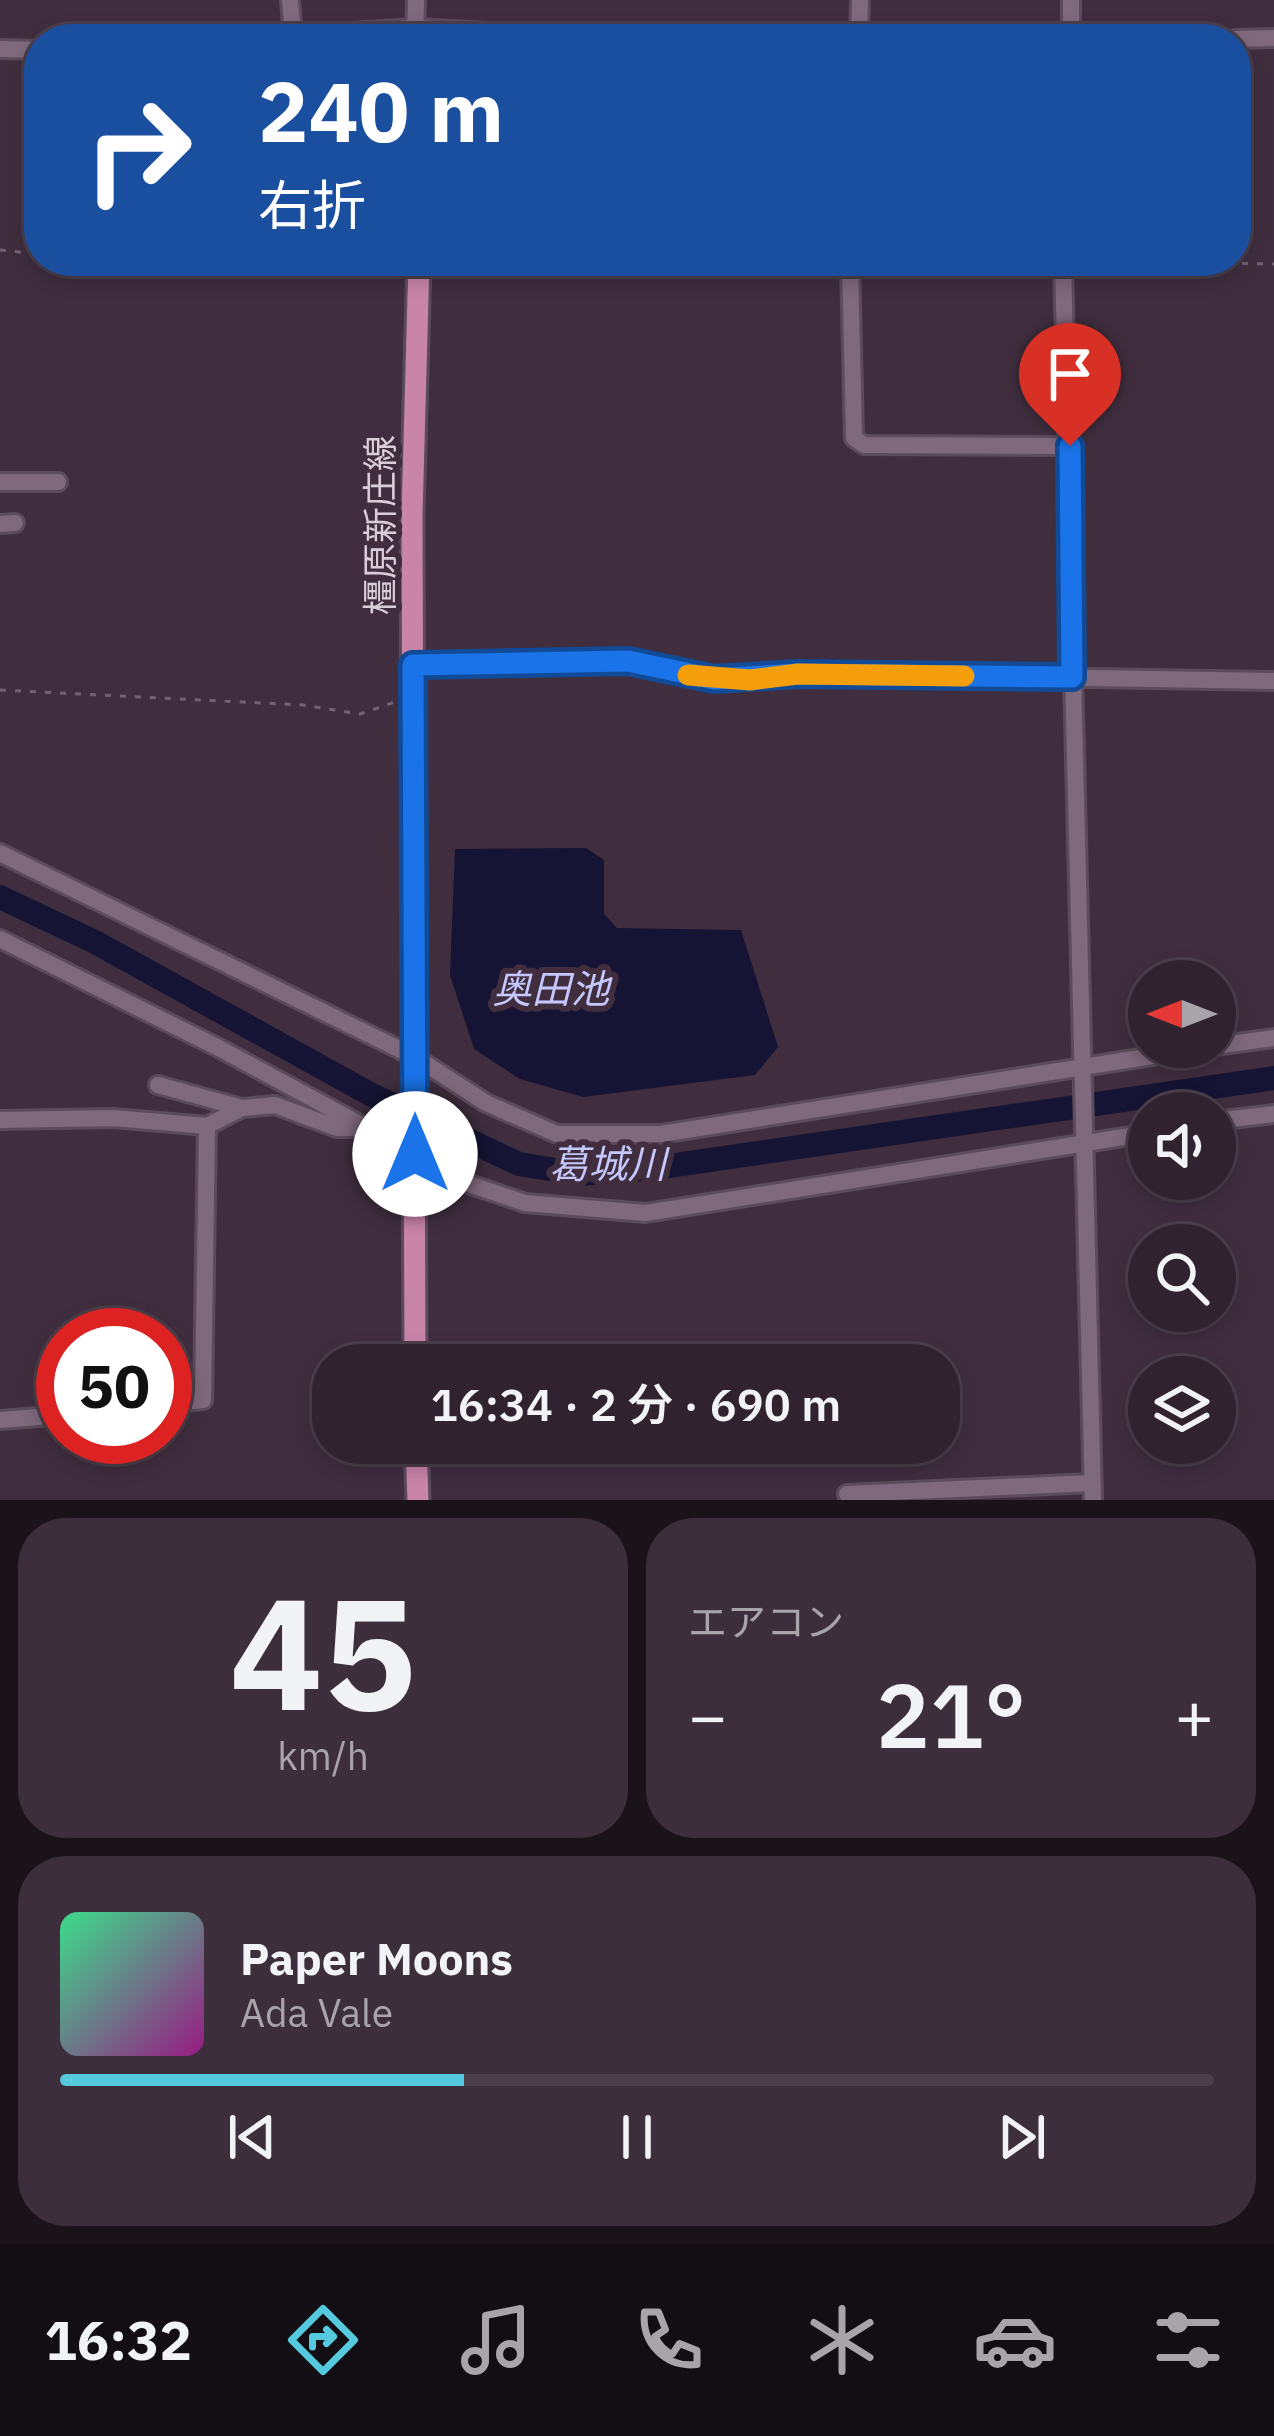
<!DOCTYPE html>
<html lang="ja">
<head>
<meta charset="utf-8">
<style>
  :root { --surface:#30222f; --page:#3c2f3b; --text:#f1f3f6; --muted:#a8a4aa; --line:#4b3f4b; --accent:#55cade }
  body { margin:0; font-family:"IBM Plex Sans","Noto Sans JP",sans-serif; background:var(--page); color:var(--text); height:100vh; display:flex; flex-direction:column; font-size:45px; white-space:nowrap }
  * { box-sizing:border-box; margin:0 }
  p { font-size:39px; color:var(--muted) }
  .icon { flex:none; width:66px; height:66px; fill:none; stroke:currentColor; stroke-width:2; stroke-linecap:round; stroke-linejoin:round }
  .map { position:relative; height:1500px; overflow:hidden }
  .drawer { display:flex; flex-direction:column; gap:18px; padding:18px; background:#1a131a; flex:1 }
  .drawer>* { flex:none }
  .hud { position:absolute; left:24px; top:24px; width:1227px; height:252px; border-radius:48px; box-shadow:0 6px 18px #0003,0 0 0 3px var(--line); background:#1a4fa0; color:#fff; overflow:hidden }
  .needle { width:78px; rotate:270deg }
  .controls { position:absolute; left:1128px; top:960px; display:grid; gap:24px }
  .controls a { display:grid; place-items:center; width:108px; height:108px; border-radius:50%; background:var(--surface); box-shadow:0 6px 18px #0003,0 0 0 3px var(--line); font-size:60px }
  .speed { position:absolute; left:36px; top:1308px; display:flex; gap:24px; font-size:60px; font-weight:700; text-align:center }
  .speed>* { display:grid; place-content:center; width:156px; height:156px; border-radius:50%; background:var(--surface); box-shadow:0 6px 18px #0003,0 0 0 3px var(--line); line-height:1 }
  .speed .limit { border:18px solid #d22; background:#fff; color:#111 }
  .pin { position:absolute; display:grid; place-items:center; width:102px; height:102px; color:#fff; margin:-123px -51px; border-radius:50% 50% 50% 0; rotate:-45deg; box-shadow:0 0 12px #0007 }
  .pin .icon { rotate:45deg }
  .me { position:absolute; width:132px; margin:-66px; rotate:0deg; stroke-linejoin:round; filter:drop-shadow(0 0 9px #0008) }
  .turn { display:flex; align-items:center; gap:42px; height:252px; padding:0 36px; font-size:54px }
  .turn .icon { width:156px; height:156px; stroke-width:2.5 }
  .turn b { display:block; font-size:84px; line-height:102px }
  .big { font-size:90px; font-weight:600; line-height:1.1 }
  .drawer .card { flex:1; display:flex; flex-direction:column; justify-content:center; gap:18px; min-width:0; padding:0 42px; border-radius:48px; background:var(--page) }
  .drawer .dial { align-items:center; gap:0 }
  .dial b { font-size:156px; line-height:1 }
  .song { display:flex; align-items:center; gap:36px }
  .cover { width:144px; height:144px; border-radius:18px; background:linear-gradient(135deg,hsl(150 70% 55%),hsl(310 70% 35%)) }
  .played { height:12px; border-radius:6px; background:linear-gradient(90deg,var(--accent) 35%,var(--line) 35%) }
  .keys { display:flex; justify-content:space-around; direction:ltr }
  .heat { display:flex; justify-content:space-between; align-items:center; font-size:66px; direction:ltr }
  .drawer .tiles { flex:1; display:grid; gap:18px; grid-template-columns:1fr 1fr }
  .card:last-child { grid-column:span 2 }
  .trip { position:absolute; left:312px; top:1344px; width:648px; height:120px; border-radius:48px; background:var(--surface); box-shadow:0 6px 18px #0003,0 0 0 3px var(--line); font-weight:600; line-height:120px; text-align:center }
  .menu { display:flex; height:192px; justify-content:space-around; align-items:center; background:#130e13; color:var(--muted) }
  .menu .icon { width:84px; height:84px }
  .menu .active { color:var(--accent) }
  .menu b { font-size:54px; color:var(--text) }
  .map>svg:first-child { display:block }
  .water { fill:#151434 }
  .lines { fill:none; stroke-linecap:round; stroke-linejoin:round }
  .river { stroke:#151434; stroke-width:24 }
  .minor-casing { stroke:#5c4c5b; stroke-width:22 }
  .major-casing { stroke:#5c4c5b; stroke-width:27 }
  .path { stroke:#736372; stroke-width:3; stroke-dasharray:6 9; stroke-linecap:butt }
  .minor { stroke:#7f697d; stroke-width:16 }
  .major { stroke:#c985a8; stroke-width:21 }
  .route-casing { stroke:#114b97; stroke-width:30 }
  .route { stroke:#1a73e8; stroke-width:21 }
  .slow { stroke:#f59e0b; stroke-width:21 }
  .labels { text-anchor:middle; stroke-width:12; stroke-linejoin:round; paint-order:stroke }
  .street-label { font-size:36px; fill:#d9cdd8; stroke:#402e3f }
  .water-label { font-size:39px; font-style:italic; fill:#c4c8fc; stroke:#402e3f }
</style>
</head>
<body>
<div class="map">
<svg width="1274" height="1500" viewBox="0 0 1274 1500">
  <rect width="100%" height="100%" fill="#402e3f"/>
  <!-- water -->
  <polygon class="water" points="586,848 604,860 604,914 617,928 741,930 778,1047 755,1075 583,1097 520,1079 474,1049 450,975 455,849"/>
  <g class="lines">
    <!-- river -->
    <polyline class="river" points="0,897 95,942 370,1094 519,1164 580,1174 648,1169 1274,1078"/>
    <!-- minor casing -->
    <g class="minor-casing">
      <g id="minor">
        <polyline points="290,0 293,35"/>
        <polyline points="415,38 416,0"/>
        <polyline points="237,39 416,28 615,39"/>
        <polyline points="859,39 860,0"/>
        <polyline points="1071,39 1071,0"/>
        <polyline points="1236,39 1274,38"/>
        <polyline points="0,49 39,50"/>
        <polyline points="850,261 854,438 864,445 1070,446"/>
        <polyline points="1063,261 1093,1500"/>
        <polyline points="0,482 58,482"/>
        <polyline points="0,524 15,523"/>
        <polyline points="413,665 629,660 714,679 798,673 1274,681"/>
        <polyline points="0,853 415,1057 486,1103 557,1134 661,1134 1209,1047"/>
        <polyline points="0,939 219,1048 472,1185 525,1203 646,1213 1149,1133"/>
        <polyline points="1215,1046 1274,1038"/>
        <polyline points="158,1085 242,1108"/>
        <polyline points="0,1120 113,1118 207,1126 242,1108 275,1105 337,1128 368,1128"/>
        <polyline points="1215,1121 1274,1114"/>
        <polyline points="165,1404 203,1400 207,1126"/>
        <polyline points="0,1420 63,1415"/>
        <polyline points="850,1500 847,1494 1092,1483"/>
      </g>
    </g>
    <!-- major casing -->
    <g class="major-casing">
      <g id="major">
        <polyline points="415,1365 412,515 419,261"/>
        <polyline points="416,1443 418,1500"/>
      </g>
    </g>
    <!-- path -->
    <g class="path">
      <polyline points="0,250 39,254"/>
      <polyline points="1137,261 1274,264"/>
      <polyline points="0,690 303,705 360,714 395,702"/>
    </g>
    <!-- minor -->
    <use href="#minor" class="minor"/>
    <!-- major -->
    <use href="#major" class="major"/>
  </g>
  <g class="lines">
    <!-- route casing -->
    <g class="route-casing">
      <polyline id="route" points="415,1154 413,665 628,661 714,679 798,674 1072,677 1070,446"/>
    </g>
    <!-- route -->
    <use href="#route" class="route"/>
    <!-- slow -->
    <polyline class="slow" points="688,675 750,680 798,674 964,676"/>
  </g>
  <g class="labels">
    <!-- street labels -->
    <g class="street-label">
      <text transform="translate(380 525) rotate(-90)" y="13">橿原新庄線</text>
    </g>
    <!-- water labels -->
    <g class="water-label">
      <text x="551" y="1003">奥田池</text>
      <text x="608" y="1178">葛城川</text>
    </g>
  </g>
</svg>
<div class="controls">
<a><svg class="needle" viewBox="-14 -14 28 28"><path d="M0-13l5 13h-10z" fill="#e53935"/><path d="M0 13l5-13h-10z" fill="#a8a4aa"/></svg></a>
<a><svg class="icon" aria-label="sound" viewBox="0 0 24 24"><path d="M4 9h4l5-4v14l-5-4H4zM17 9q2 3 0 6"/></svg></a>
<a><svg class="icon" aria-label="search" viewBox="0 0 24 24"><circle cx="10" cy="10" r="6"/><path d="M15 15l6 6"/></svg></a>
<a><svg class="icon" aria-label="layers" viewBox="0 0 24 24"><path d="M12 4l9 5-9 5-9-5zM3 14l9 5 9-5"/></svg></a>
</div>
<div class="speed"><div class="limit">50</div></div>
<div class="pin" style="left:1070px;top:446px;background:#d93025"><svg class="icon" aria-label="arrive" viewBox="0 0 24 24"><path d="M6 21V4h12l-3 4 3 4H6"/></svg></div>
<svg class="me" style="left:415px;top:1154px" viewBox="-20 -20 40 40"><circle r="19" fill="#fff"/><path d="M0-13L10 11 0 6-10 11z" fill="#1a73e8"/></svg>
<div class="trip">16:34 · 2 分 · 690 m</div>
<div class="hud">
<div class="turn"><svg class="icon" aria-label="right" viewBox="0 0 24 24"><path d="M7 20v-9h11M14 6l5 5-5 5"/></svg><div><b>240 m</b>右折</div></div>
</div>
</div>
<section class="drawer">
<div class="tiles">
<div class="card dial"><b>45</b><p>km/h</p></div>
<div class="card"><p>エアコン</p>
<div class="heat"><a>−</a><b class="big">21°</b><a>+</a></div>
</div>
<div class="card">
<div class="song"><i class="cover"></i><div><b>Paper Moons</b><p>Ada Vale</p></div></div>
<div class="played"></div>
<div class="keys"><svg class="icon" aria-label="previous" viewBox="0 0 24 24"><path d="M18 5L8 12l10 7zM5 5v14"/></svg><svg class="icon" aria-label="pause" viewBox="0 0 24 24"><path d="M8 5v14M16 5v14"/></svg><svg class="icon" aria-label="next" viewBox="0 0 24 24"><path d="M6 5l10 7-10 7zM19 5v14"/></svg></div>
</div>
</div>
</section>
<nav class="menu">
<b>16:32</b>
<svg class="icon active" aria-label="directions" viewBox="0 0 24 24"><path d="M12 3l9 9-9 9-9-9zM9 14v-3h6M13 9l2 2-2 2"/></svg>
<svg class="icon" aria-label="music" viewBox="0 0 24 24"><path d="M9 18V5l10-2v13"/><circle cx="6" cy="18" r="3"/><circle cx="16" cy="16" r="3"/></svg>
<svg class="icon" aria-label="phone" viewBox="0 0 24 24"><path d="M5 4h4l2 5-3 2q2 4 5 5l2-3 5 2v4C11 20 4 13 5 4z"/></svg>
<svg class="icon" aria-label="climate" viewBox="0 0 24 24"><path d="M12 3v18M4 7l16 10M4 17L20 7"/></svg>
<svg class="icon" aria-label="car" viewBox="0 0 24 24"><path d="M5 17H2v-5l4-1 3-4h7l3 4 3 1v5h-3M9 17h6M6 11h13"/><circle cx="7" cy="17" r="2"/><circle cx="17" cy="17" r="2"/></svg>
<svg class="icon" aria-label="filters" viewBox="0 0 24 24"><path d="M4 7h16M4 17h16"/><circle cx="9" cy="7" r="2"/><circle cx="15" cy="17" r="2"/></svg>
</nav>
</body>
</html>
